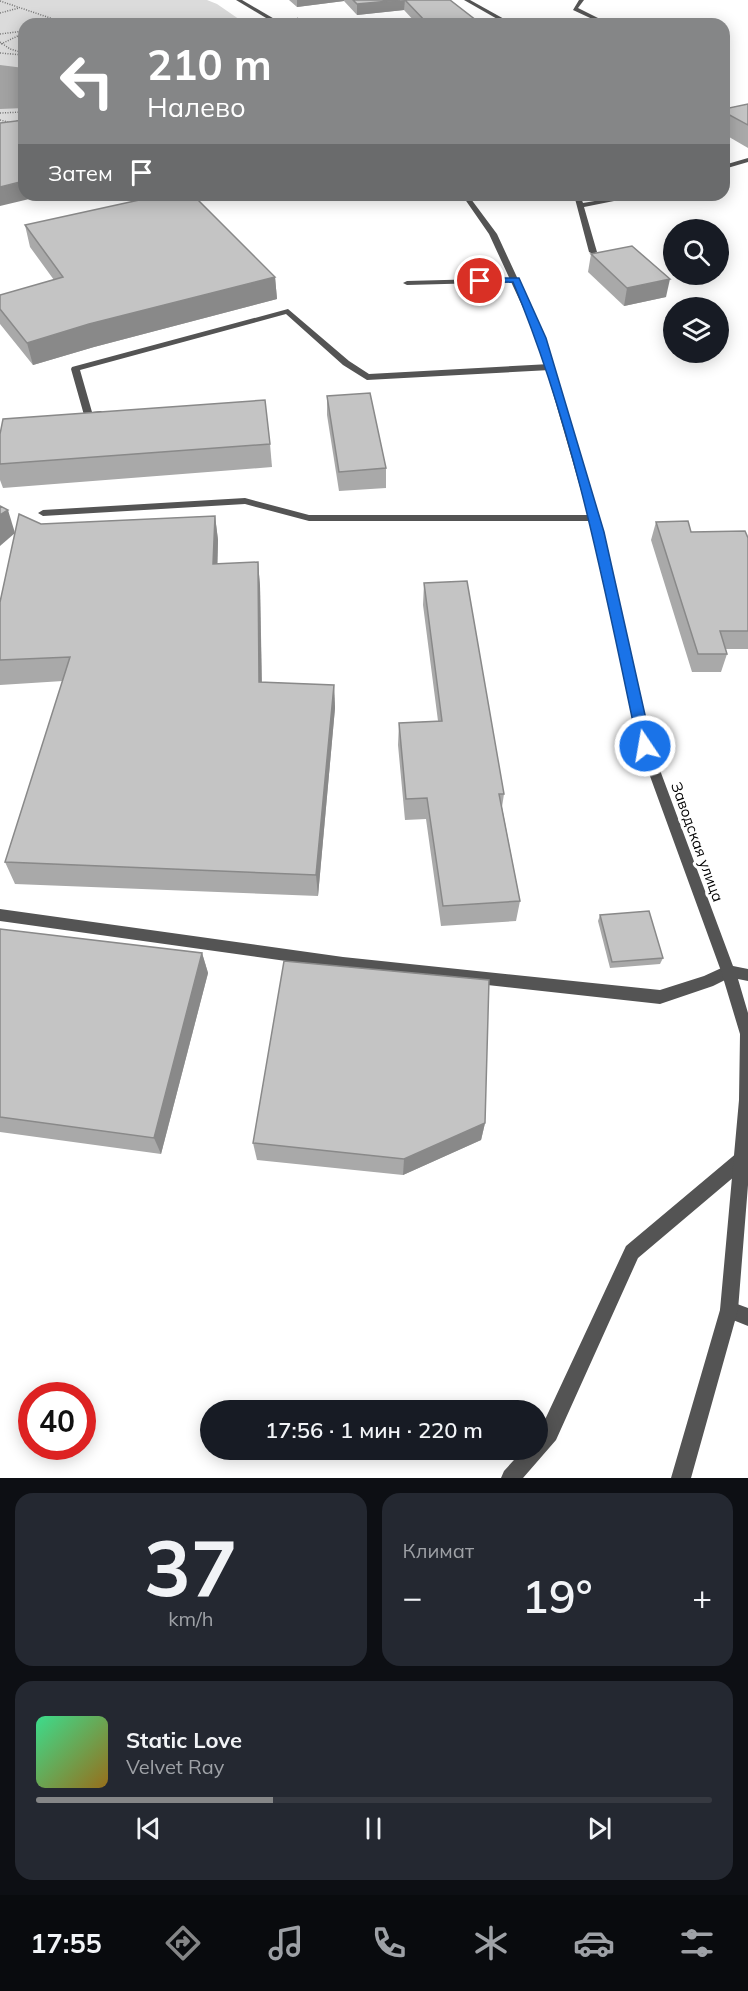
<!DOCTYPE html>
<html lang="ru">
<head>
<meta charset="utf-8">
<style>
  :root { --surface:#171b24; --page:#242831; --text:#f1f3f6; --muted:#9ea1a6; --line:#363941; --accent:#858687 }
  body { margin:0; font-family:Mulish,sans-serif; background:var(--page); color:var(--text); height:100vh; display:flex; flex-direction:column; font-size:22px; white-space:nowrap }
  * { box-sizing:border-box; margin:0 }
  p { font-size:20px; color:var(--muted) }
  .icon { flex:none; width:33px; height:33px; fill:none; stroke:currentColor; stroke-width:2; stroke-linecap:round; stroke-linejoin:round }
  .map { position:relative; height:1478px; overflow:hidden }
  .drawer { display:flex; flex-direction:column; gap:15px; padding:15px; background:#0d0f14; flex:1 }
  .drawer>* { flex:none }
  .guide { position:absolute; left:18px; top:18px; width:712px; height:183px; border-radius:18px; box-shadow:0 3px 15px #0003; background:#858687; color:#fff; overflow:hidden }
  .tools { position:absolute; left:663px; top:219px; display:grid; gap:12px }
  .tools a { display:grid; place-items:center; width:66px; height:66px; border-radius:50%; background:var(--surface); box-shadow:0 3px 15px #0003; font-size:30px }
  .speed { position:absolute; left:18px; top:1382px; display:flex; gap:12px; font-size:30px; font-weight:700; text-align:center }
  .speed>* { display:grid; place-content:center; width:78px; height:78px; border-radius:50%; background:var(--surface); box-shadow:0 3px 15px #0003; line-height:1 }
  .speed .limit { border:9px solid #d22; background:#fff; color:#111 }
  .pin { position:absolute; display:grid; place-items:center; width:51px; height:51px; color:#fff; margin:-26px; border:3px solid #fff; border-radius:50%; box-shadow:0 2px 6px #0007 }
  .me { position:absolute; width:66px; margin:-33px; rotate:348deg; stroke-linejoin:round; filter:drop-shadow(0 0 4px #0008) }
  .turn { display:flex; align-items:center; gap:21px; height:126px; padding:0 30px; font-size:27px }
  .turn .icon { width:78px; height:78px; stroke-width:2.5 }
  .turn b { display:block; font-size:42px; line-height:51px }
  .then { display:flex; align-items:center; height:57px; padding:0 30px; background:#0003; gap:12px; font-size:22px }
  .big { font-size:45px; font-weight:600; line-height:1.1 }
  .drawer .card { flex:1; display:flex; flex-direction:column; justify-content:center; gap:9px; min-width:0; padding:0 21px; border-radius:18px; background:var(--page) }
  .drawer .dial { align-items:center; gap:0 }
  .dial b { font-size:78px; line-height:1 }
  .song { display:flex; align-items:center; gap:18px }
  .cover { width:72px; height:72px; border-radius:9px; background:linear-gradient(135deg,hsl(150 70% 55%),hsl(40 70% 35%)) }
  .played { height:6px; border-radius:3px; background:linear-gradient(90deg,var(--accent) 35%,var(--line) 35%) }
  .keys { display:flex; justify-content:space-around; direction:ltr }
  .heat { display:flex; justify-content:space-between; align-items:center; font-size:33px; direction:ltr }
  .drawer .tiles { flex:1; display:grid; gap:15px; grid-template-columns:1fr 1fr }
  .card:last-child { grid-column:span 2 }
  .trip { position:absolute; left:200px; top:1400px; width:348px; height:60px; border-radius:30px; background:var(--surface); box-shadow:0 3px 15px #0003; font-weight:600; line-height:60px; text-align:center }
  .dock { display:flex; height:96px; justify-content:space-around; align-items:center; background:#090b0e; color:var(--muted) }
  .dock .icon { width:42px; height:42px }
  .dock .selected { color:var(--accent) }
  .dock b { font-size:27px; color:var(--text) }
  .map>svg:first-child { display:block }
  .green { fill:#dbdbdb }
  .water { fill:#a2a2a2 }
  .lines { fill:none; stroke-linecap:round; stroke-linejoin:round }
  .path { stroke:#767676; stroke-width:1.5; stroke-dasharray:1 1.5; stroke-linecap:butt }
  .service { fill:#545454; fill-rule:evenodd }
  .tertiary { fill:#545454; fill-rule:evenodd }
  .wall { fill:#a9a9a9 }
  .shaded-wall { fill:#898989 }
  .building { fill:#c4c4c4; stroke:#898989; stroke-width:1.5 }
  .route { fill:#1a73e8; stroke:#114b97; stroke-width:1.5 }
  .labels { text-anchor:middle; stroke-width:6; stroke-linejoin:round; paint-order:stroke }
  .street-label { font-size:15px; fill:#000; stroke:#fff }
</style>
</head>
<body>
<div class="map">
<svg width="748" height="1478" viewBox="0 0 748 1478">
  <rect width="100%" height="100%" fill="#fff"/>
  <!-- green -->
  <polygon class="green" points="0,0 207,0 217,4 246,24 24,24 24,124 0,126"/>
  <!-- water -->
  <polygon class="water" points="0,65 24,68 24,108 0,109"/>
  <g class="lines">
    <!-- path -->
    <g class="path">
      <polyline points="0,1 68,24"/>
      <polyline points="0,13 19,8"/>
      <polyline points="297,18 306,24"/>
      <polyline points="0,34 24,31"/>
      <polyline points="0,42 10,49 24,53"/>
      <polyline points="1,44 24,33"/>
      <polyline points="0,53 23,55"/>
      <polyline points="0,113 24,112"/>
      <polyline points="0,120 12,123 24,118"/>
    </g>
    <!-- service -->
    <g class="service">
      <polygon points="464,0 470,0 513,24 506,24"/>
      <polygon points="579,0 584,0 578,8 610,24 603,24 573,10"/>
      <polygon points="748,158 748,162 724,169 724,165"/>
      <polygon points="574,195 580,195 583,203 630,195 644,195 584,207 597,252 593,254 589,252"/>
      <polygon points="516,278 519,278 519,282 407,285 403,283 407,281"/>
      <path d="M 288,309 L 349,361 L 369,374 L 550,364 L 554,367 L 550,370 L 367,380 L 343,365 L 286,314 L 80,370 L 92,412 L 101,411 L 105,414 C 101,418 88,419 84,415 L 71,369 L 72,367 Z"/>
      <polygon points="245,498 309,515 594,515 599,518 594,521 309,521 245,504 43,516 38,513 43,510"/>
      <polygon points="0,909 343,957 660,990 704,976 728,965 733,966 735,971 733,976 713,986 660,1004 343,969 0,921"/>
      <polygon points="744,1150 748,1152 748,1165 638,1258 556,1440 523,1478 501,1478 504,1471 524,1449 537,1449 537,1433 542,1426 626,1246 738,1152"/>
      <polygon points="729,1301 748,1308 748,1326 723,1316 720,1310 723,1304"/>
    </g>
    <!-- tertiary -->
    <g class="tertiary">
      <polygon points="236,0 242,0 283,24 276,24"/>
      <polygon points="462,195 468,195 497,234 545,338 603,532 651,746 733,966 748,969 748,981 738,979 748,1013 748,1185 738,1310 691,1478 671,1478 720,1310 739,1100 740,1034 721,971 639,746 593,532 537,338 489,234"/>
    </g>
  </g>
  <!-- wall -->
  <g class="wall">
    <polygon points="289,0 450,0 481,24 417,24 404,10 357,15 344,1 297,7"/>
    <polygon points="748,104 748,148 724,134 724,109"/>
    <polygon points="25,225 275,277 277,299 94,347 33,365 0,324 0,295 54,280 30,247"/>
    <polygon points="591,254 666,297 624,306 588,272"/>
    <polygon points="327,396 386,468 386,488 339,491 327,415"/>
    <polygon points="0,434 270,444 272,467 3,488 0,480"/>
    <polygon points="215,516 218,540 217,564 258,562 260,586 262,682 334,685 335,708 318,896 15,884 5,862 63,681 0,685 0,602 15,533 41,524"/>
    <polygon points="656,522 691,532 748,538 748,649 726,649 727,654 721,672 692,672 651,540"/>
    <polygon points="424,583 504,794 502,807 520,901 516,921 441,926 426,819 405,820 398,745 399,723 438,721 423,605"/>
    <polygon points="600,915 663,958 660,964 610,968 598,921"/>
    <polygon points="0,929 202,953 208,973 161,1154 0,1132"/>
    <polygon points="485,1123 481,1140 403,1175 257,1160 253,1143"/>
  </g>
  <!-- shaded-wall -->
  <g class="shaded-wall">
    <polygon points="297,0 344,0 344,1 297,7"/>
    <polygon points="405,0 404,10 357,15 357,4"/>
    <polygon points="24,181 24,195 46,195 0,206 0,187"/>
    <polygon points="275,277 277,299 94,347 33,365 27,343 89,324"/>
    <polygon points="670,279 666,297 624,306 627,288"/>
    <polygon points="8,510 15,533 0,546 0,515"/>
    <polygon points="215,516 218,540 217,588 213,564"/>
    <polygon points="258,562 260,586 262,705 259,682"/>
    <polygon points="334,685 335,708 318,896 316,875"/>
    <polygon points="202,953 208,973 161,1154 154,1138"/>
    <polygon points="485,1123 481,1140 403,1175 404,1159"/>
  </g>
  <!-- building -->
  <g class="building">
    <polygon points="353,0 400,0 357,4"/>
    <polygon points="405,0 450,0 481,24 428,24"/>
    <polygon points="748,104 748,125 724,112 724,109"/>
    <polygon points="24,120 24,181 0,187 0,123"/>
    <polygon points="162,195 193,195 275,277 89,324 27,343 0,309 0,295 63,277 25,225"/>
    <polygon points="632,246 670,279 627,288 591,254"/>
    <polygon points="370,393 386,468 339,472 327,396"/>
    <polygon points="265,400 270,444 0,464 0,434 3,419"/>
    <polygon points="0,506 8,510 0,515"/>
    <polygon points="19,514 41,524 215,516 213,564 258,562 259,682 334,685 316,875 5,862 70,657 0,660 0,602"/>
    <polygon points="688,521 691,532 745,531 748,538 748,631 720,631 727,654 698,654 656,522"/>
    <polygon points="467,581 504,794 499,794 520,901 443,906 427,798 406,799 399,723 442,721 424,583"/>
    <polygon points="649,911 663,958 612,962 600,915"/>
    <polygon points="0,929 202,953 154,1138 0,1117"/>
    <polygon points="284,961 489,980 485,1123 404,1159 253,1143"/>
  </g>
  <!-- route -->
  <path class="route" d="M 519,278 L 546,338 L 604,532 L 652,746 L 645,751 L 638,746 C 605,590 575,430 513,282 L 480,283 L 475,281 L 480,278 Z"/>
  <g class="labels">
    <!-- street labels -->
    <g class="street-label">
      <text transform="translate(697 842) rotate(70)" y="5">Заводская улица</text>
    </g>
  </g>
</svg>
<div class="tools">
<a><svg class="icon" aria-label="search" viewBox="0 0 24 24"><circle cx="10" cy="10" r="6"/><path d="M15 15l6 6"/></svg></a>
<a><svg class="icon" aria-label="layers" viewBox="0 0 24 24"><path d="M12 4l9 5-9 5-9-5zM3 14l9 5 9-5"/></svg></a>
</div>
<div class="speed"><div class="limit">40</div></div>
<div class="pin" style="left:480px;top:281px;background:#d93025"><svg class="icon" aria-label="arrive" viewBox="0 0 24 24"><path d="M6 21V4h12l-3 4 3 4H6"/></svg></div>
<svg class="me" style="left:645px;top:746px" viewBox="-20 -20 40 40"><circle r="17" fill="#1a73e8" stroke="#fff" stroke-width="3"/><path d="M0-11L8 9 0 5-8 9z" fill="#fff"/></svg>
<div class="trip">17:56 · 1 мин · 220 m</div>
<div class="guide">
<div class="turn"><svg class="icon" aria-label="left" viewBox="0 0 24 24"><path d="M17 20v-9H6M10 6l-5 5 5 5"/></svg><div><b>210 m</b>Налево</div></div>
<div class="then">Затем<svg class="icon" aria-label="arrive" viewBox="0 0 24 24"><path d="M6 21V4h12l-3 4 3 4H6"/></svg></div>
</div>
</div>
<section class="drawer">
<div class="tiles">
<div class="card dial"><b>37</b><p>km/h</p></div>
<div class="card"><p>Климат</p>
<div class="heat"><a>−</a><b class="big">19°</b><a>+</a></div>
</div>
<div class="card">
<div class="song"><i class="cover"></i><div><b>Static Love</b><p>Velvet Ray</p></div></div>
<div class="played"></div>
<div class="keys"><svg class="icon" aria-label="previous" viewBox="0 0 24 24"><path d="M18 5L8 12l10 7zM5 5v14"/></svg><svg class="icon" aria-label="pause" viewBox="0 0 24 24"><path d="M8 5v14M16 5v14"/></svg><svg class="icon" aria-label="next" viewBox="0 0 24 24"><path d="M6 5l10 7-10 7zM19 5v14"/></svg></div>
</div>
</div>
</section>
<nav class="dock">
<b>17:55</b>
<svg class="icon selected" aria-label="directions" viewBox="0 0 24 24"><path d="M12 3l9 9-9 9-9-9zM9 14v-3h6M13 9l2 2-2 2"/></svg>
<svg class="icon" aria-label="music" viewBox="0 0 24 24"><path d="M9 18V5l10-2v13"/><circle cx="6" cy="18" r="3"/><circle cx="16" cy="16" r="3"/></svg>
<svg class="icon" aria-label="phone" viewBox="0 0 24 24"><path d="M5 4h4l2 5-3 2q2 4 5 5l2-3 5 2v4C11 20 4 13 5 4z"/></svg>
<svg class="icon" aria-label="climate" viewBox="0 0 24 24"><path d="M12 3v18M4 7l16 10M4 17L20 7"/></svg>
<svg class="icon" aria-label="car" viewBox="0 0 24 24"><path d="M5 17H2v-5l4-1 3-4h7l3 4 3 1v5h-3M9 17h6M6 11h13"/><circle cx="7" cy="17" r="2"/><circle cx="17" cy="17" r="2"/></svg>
<svg class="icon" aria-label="filters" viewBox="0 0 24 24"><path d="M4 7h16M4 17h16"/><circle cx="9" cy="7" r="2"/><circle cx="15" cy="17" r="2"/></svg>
</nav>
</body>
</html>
